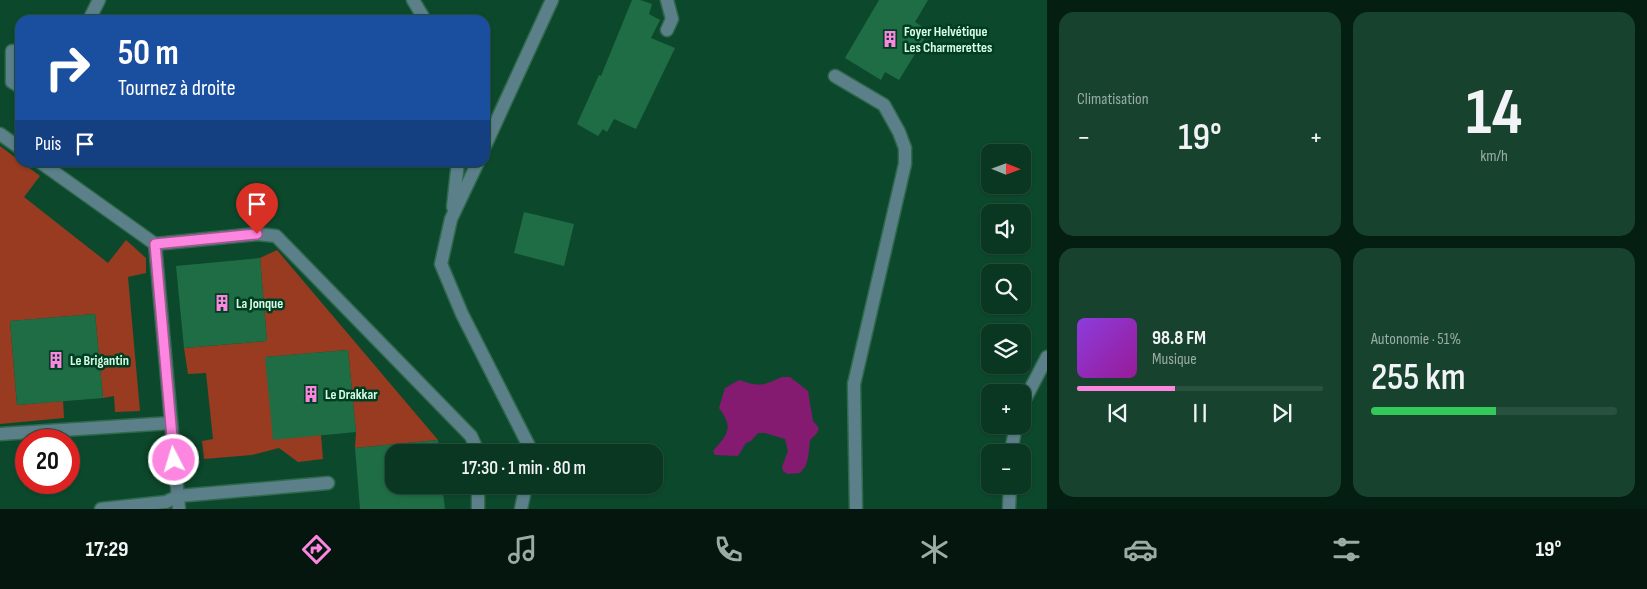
<!DOCTYPE html>
<html lang="fr">
<head>
<meta charset="utf-8">
<style>
  :root { --surface:#093721; --page:#17422e; --text:#f1f3f6; --muted:#99aca5; --line:#29513f; --accent:#fd86e1 }
  body { margin:0; font-family:"Sofia Sans Condensed",sans-serif; background:var(--page); color:var(--text); height:100vh; display:flex; flex-direction:column; font-size:19px; white-space:nowrap }
  * { box-sizing:border-box; margin:0 }
  p { font-size:16px; color:var(--muted) }
  .icon { flex:none; width:28px; height:28px; fill:none; stroke:currentColor; stroke-width:2; stroke-linecap:round; stroke-linejoin:round }
  .map { position:relative; flex:1; overflow:hidden }
  .details { display:flex; flex-direction:column; gap:12px; padding:12px; background:#051e12; width:600px }
  .details>* { flex:none }
  .hud { position:absolute; left:15px; top:15px; width:475px; height:152px; border-radius:15px; box-shadow:0 1px 4px #0004,0 0 0 1px var(--line); background:#1a4fa0; color:#fff; overflow:hidden }
  .needle { width:32px; rotate:91deg }
  .tools { position:absolute; left:981px; top:144px; display:grid; gap:10px }
  .tools a { display:grid; place-items:center; width:50px; height:50px; border-radius:10px; background:var(--surface); box-shadow:0 1px 4px #0004,0 0 0 1px var(--line); font-size:25px }
  .speed { position:absolute; left:15px; top:429px; display:flex; gap:10px; font-size:25px; font-weight:700; text-align:center }
  .speed>* { display:grid; place-content:center; width:65px; height:65px; border-radius:50%; background:var(--surface); box-shadow:0 1px 4px #0004,0 0 0 1px var(--line); line-height:1 }
  .speed .limit { border:8px solid #d22; background:#fff; color:#111 }
  .pin { position:absolute; display:grid; place-items:center; width:42px; height:42px; color:#fff; margin:-51px -21px; border-radius:50% 50% 50% 0; rotate:-45deg; box-shadow:0 0 5px #0007 }
  .pin .icon { rotate:45deg }
  .me { position:absolute; width:55px; margin:-28px; rotate:355deg; stroke-linejoin:round; filter:drop-shadow(0 0 4px #0008) }
  .turn { display:flex; align-items:center; gap:18px; height:105px; padding:0 20px; font-size:22px }
  .turn .icon { width:65px; height:65px; stroke-width:2.5 }
  .turn b { display:block; font-size:35px; line-height:42px }
  .then { display:flex; align-items:center; height:48px; padding:0 20px; background:#0003; gap:10px; font-size:19px }
  .big { font-size:38px; font-weight:600; line-height:1.1 }
  .details .card { flex:1; display:flex; flex-direction:column; justify-content:center; gap:8px; min-width:0; padding:0 18px; border-radius:15px; background:var(--page) }
  .details .dial { align-items:center; gap:0 }
  .dial b { font-size:65px; line-height:1 }
  .song { display:flex; align-items:center; gap:15px }
  .cover { width:60px; height:60px; border-radius:8px; background:linear-gradient(135deg,hsl(270 70% 55%),hsl(300 70% 35%)) }
  .played { height:5px; border-radius:2px; background:linear-gradient(90deg,var(--accent) 40%,var(--line) 40%) }
  .keys { display:flex; justify-content:space-around; direction:ltr }
  .heat { display:flex; justify-content:space-between; align-items:center; font-size:28px; direction:ltr }
  .charge { height:8px; border-radius:4px; background:linear-gradient(90deg,#34c759 51%,var(--line) 0) }
  .details .tiles { flex:1; display:grid; gap:12px; grid-template-columns:repeat(2,1fr) }
  .trip { position:absolute; left:385px; top:444px; width:278px; height:50px; border-radius:15px; background:var(--surface); box-shadow:0 1px 4px #0004,0 0 0 1px var(--line); font-weight:600; line-height:50px; text-align:center }
  .tab-bar { display:flex; height:80px; justify-content:space-around; align-items:center; background:#04160d; color:var(--muted) }
  .tab-bar .icon { width:35px; height:35px }
  .tab-bar .active { color:var(--accent) }
  .tab-bar b { font-size:22px; color:var(--text) }
  main { display:flex; flex:1; min-height:0 }
  .map>svg:first-child { display:block }
  .green { fill:#983b20 }
  .water { fill:#841b71 }
  .building { fill:#1f6d45 }
  .lines { fill:none; stroke-linecap:round; stroke-linejoin:round }
  .minor-casing { stroke:#30694d; stroke-width:15 }
  .minor { stroke:#5b808a; stroke-width:12 }
  .route-casing { stroke:#a45792; stroke-width:12 }
  .route { stroke:#fd86e1; stroke-width:9 }
  .labels { text-anchor:middle; stroke-width:5; stroke-linejoin:round; paint-order:stroke }
  .poi-label { font-size:14px; font-weight:bold; fill:#d6fae3; stroke:#003e22; text-anchor:start }
</style>
</head>
<body>
<main>
<div class="map">
<svg width="1047" height="509" viewBox="0 0 1047 509">
  <rect width="100%" height="100%" fill="#0c492c"/>
  <!-- green -->
  <g class="green">
    <polygon points="0,146 40,176 24,197 108,263 126,240 146,258 146,273 128,277 140,411 115,412 114,396 103,398 95,314 10,321 17,405 63,401 64,418 0,424"/>
    <polygon points="277,250 438,440 355,448 356,432 348,350 266,357 321,435 323,459 298,462 279,448 252,455 204,459 202,441 213,439 206,373 188,374 184,348 267,341 260,258"/>
  </g>
  <!-- water -->
  <path class="water" d="M 782,377 L 790,377 L 808,391 L 813,421 L 819,428 L 817,433 L 810,440 L 808,458 L 805,467 L 800,473 L 788,474 L 783,471 L 782,467 L 788,451 L 785,439 L 765,433 L 758,433 L 751,441 L 746,443 L 738,456 L 715,455 L 713,451 C 728,434 734,428 719,408 L 725,388 L 739,380 C 760,387 762,386 782,377 Z"/>
  <!-- building -->
  <g class="building">
    <polygon points="632,0 640,0 652,4 649,14 660,20 651,38 675,48 636,129 614,119 607,132 603,129 598,136 577,124 599,75 601,76"/>
    <polygon points="879,0 928,0 915,22 929,31 899,80 885,72 881,80 845,58"/>
    <polygon points="524,212 574,224 564,266 514,253"/>
    <polygon points="260,258 267,341 184,348 176,266"/>
    <polygon points="95,314 103,398 17,405 10,321"/>
    <polygon points="348,350 356,432 273,440 265,357"/>
    <polygon points="438,440 439,452 394,452 394,485 442,485 445,509 360,509 355,448"/>
  </g>
  <g class="lines">
    <!-- minor casing -->
    <g class="minor-casing">
      <g id="minor">
        <polyline points="413,0 425,20"/>
        <polyline points="89,20 99,0"/>
        <polyline points="667,30 672,19 667,0"/>
        <polyline points="20,51 12,51 12,82 20,87"/>
        <polyline points="835,76 884,105 899,132 905,148 905,164 854,384 856,509"/>
        <polyline points="0,134 20,148"/>
        <polyline points="485,146 552,0"/>
        <polyline points="40,162 155,244 257,234 276,236 471,436 478,452"/>
        <polyline points="478,162 451,219 441,264 462,314 532,452"/>
        <polyline points="453,207 458,162"/>
        <polyline points="155,244 179,509"/>
        <polyline points="1022,405 1047,357"/>
        <polyline points="0,434 171,423"/>
        <polyline points="1011,452 1016,425"/>
        <polyline points="101,509 166,502 178,496 328,483"/>
        <polyline points="478,509 478,485"/>
        <polyline points="521,509 526,485"/>
        <polyline points="1009,509 1010,485"/>
      </g>
    </g>
    <!-- minor -->
    <use href="#minor" class="minor"/>
  </g>
  <g class="lines">
    <!-- route casing -->
    <g class="route-casing">
      <polyline id="route" points="174,460 155,244 257,234"/>
    </g>
    <!-- route -->
    <use href="#route" class="route"/>
  </g>
  <!-- icons -->
  <defs>
    <g id="building-bare" transform="scale(1.35)"><path d="M-4-6H4V6H1V3H-1V6H-4ZM-2.5-4.3h1.7v1.8h-1.7ZM.8-4.3h1.7v1.8H.8ZM-2.5-1h1.7V.8h-1.7ZM.8-1h1.7V.8H.8Z" fill="#fd86e1" stroke="#003e22" stroke-width="2.5" paint-order="stroke"/></g>
  </defs>
  <g fill-rule="evenodd">
    <use href="#building-bare" x="890" y="39"/>
    <use href="#building-bare" x="222" y="303"/>
    <use href="#building-bare" x="56" y="360"/>
    <use href="#building-bare" x="311" y="394"/>
  </g>
  <g class="labels">
    <!-- poi labels -->
    <g class="poi-label">
      <text x="904" y="36">Foyer Helvétique<tspan x="904" dy="16">Les Charmerettes</tspan></text>
      <text x="236" y="308">La Jonque</text>
      <text x="70" y="365">Le Brigantin</text>
      <text x="325" y="399">Le Drakkar</text>
    </g>
  </g>
</svg>
<div class="tools">
<a><svg class="needle" viewBox="-14 -14 28 28"><path d="M0-13l5 13h-10z" fill="#e53935"/><path d="M0 13l5-13h-10z" fill="#99aca5"/></svg></a>
<a><svg class="icon" aria-label="sound" viewBox="0 0 24 24"><path d="M4 9h4l5-4v14l-5-4H4zM17 9q2 3 0 6"/></svg></a>
<a><svg class="icon" aria-label="search" viewBox="0 0 24 24"><circle cx="10" cy="10" r="6"/><path d="M15 15l6 6"/></svg></a>
<a><svg class="icon" aria-label="layers" viewBox="0 0 24 24"><path d="M12 4l9 5-9 5-9-5zM3 14l9 5 9-5"/></svg></a>
<a>+</a>
<a>−</a>
</div>
<div class="speed"><div class="limit">20</div></div>
<div class="pin" style="left:257px;top:234px;background:#d93025"><svg class="icon" aria-label="arrive" viewBox="0 0 24 24"><path d="M6 21V4h12l-3 4 3 4H6"/></svg></div>
<svg class="me" style="left:174px;top:460px" viewBox="-20 -20 40 40"><circle r="17" fill="#fd86e1" stroke="#fff" stroke-width="3"/><path d="M0-11L8 9 0 5-8 9z" fill="#fff"/></svg>
<div class="trip">17:30 · 1 min · 80 m</div>
<div class="hud">
<div class="turn"><svg class="icon" aria-label="right" viewBox="0 0 24 24"><path d="M7 20v-9h11M14 6l5 5-5 5"/></svg><div><b>50 m</b>Tournez à droite</div></div>
<div class="then">Puis<svg class="icon" aria-label="arrive" viewBox="0 0 24 24"><path d="M6 21V4h12l-3 4 3 4H6"/></svg></div>
</div>
</div>
<section class="details">
<div class="tiles">
<div class="card"><p>Climatisation</p>
<div class="heat"><a>−</a><b class="big">19°</b><a>+</a></div>
</div>
<div class="card dial"><b>14</b><p>km/h</p></div>
<div class="card">
<div class="song"><i class="cover"></i><div><b>98.8 FM</b><p>Musique</p></div></div>
<div class="played"></div>
<div class="keys"><svg class="icon" aria-label="previous" viewBox="0 0 24 24"><path d="M18 5L8 12l10 7zM5 5v14"/></svg><svg class="icon" aria-label="pause" viewBox="0 0 24 24"><path d="M8 5v14M16 5v14"/></svg><svg class="icon" aria-label="next" viewBox="0 0 24 24"><path d="M6 5l10 7-10 7zM19 5v14"/></svg></div>
</div>
<div class="card"><p>Autonomie · 51%</p><b class="big">255 km</b><div class="charge"></div></div>
</div>
</section>
</main>
<nav class="tab-bar">
<b>17:29</b>
<svg class="icon active" aria-label="directions" viewBox="0 0 24 24"><path d="M12 3l9 9-9 9-9-9zM9 14v-3h6M13 9l2 2-2 2"/></svg>
<svg class="icon" aria-label="music" viewBox="0 0 24 24"><path d="M9 18V5l10-2v13"/><circle cx="6" cy="18" r="3"/><circle cx="16" cy="16" r="3"/></svg>
<svg class="icon" aria-label="phone" viewBox="0 0 24 24"><path d="M5 4h4l2 5-3 2q2 4 5 5l2-3 5 2v4C11 20 4 13 5 4z"/></svg>
<svg class="icon" aria-label="climate" viewBox="0 0 24 24"><path d="M12 3v18M4 7l16 10M4 17L20 7"/></svg>
<svg class="icon" aria-label="car" viewBox="0 0 24 24"><path d="M5 17H2v-5l4-1 3-4h7l3 4 3 1v5h-3M9 17h6M6 11h13"/><circle cx="7" cy="17" r="2"/><circle cx="17" cy="17" r="2"/></svg>
<svg class="icon" aria-label="filters" viewBox="0 0 24 24"><path d="M4 7h16M4 17h16"/><circle cx="9" cy="7" r="2"/><circle cx="15" cy="17" r="2"/></svg>
<b>19°</b>
</nav>
</body>
</html>
